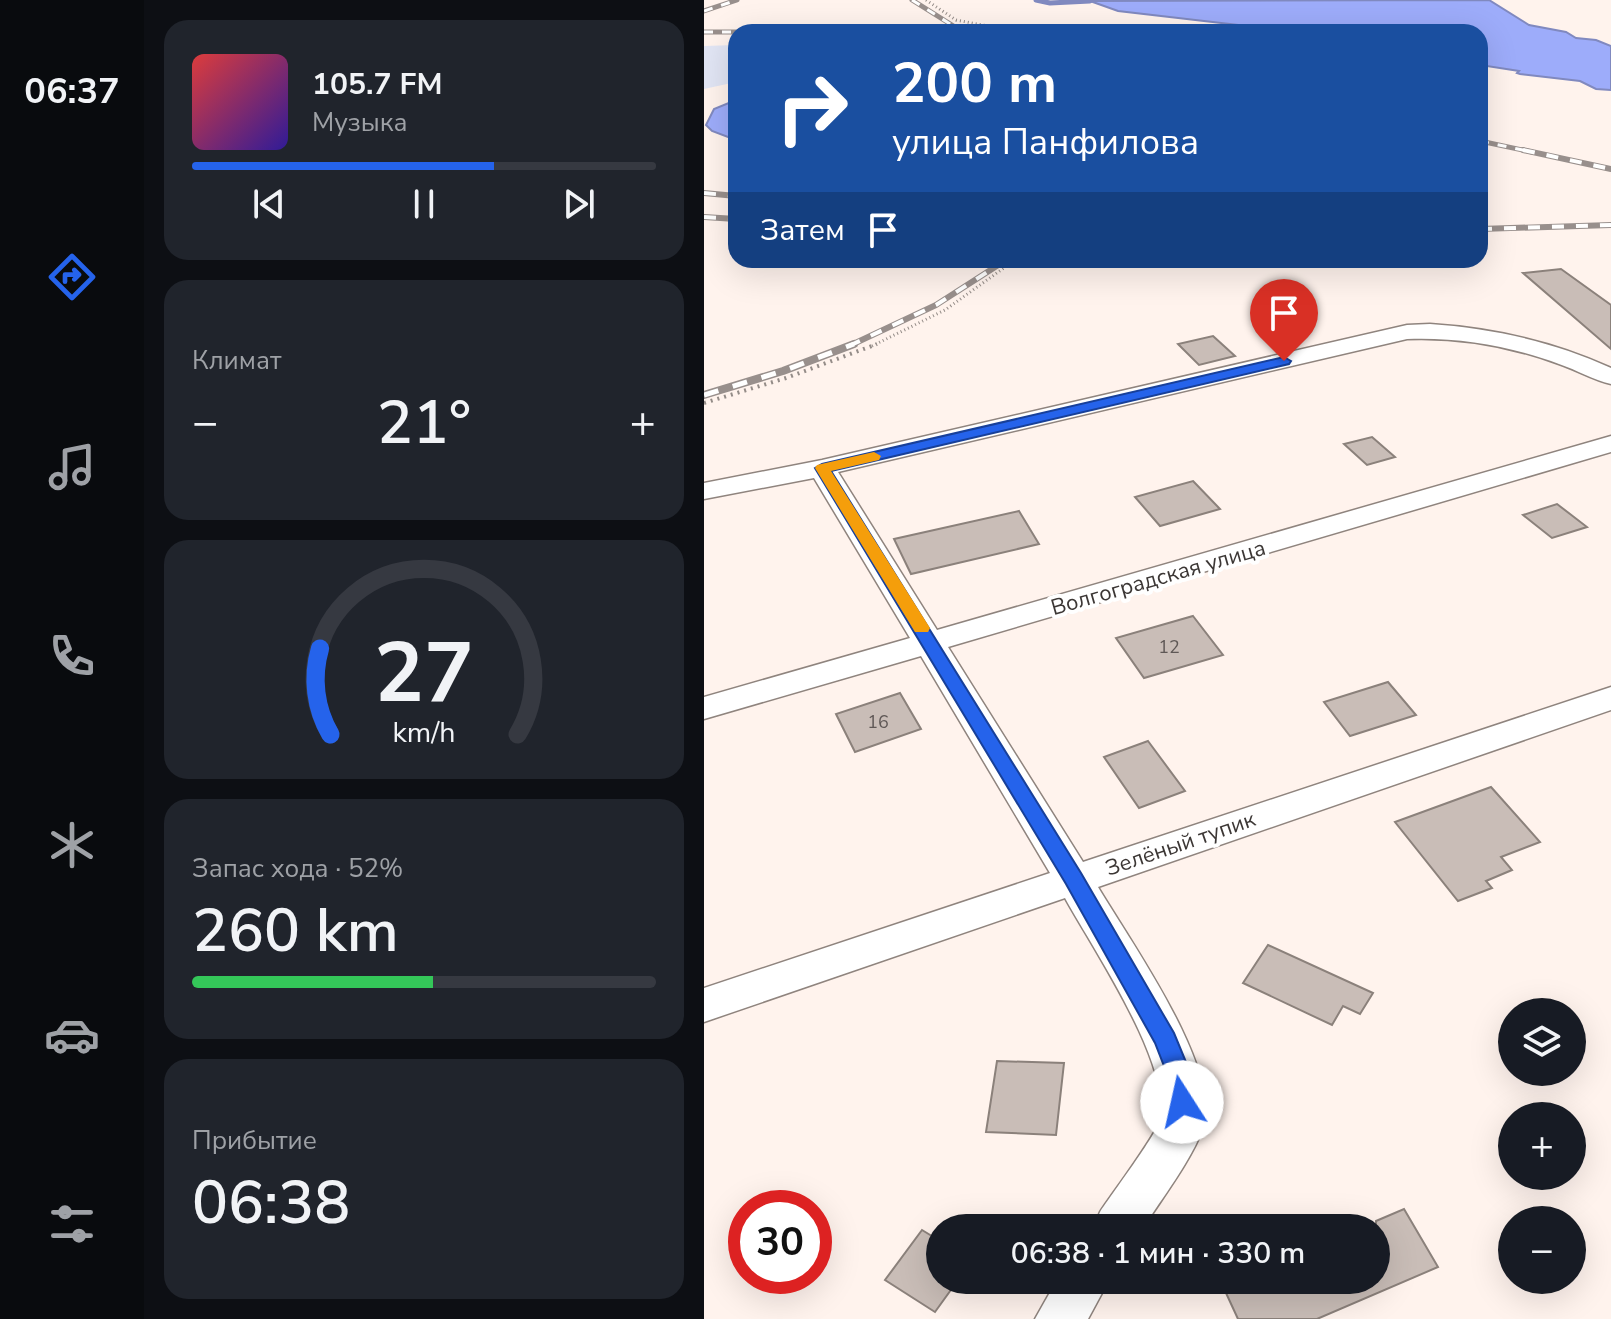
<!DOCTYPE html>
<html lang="ru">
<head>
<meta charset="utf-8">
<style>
  :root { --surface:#171b24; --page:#20242c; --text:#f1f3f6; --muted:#9ea1a6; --line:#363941; --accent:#2563eb }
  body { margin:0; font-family:"Nunito Sans",sans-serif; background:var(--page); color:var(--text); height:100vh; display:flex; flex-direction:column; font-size:30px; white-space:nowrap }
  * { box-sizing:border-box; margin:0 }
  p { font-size:26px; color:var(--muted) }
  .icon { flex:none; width:44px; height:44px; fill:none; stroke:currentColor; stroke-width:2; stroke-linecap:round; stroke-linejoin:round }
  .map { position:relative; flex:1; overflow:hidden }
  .sheet { display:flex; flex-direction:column; gap:20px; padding:20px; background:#0d0f14; width:560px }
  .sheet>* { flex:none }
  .guide { position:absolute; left:24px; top:24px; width:760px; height:244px; border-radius:24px; box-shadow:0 8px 32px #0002; background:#1a4fa0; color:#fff; overflow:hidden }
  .fabs { position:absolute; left:794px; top:998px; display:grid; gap:16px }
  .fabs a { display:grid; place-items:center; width:88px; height:88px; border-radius:50%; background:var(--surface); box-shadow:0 8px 32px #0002; font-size:40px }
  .speed { position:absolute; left:24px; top:1190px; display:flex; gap:16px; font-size:40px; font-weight:700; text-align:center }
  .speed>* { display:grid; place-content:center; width:104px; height:104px; border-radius:50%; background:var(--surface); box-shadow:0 8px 32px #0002; line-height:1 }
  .speed .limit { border:12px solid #d22; background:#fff; color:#111 }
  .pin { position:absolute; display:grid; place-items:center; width:68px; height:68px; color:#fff; margin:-82px -34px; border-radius:50% 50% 50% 0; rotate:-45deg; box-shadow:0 0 8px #0007 }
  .pin .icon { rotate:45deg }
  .me { position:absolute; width:88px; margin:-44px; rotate:350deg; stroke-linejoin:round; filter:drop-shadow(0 0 6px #0008) }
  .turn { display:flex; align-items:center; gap:28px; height:168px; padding:0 32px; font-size:36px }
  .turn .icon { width:104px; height:104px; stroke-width:2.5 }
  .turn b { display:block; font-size:56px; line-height:68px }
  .then { display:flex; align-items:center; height:76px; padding:0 32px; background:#0003; gap:16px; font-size:30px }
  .big { font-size:60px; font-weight:600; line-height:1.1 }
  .sheet .tile { flex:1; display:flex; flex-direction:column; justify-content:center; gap:12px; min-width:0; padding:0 28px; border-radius:24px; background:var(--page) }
  .sheet .dial { align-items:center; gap:0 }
  .dial svg { height:208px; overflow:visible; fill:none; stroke:var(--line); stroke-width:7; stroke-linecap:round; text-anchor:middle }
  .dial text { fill:var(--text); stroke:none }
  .song { display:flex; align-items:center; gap:24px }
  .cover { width:96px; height:96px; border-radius:12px; background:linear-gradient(135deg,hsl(0 70% 55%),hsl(250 70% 35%)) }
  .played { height:8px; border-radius:4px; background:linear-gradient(90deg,var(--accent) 65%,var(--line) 65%) }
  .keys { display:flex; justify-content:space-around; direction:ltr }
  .heat { display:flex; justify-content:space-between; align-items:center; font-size:44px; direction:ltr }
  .charge { height:12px; border-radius:6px; background:linear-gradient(90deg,#34c759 52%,var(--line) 0) }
  .trip { position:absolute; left:222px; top:1214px; width:464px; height:80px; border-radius:40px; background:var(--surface); box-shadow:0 8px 32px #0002; font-weight:600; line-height:80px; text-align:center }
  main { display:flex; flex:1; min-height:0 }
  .dock { display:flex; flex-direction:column; width:144px; justify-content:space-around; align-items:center; background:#090b0e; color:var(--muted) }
  .dock .icon { width:56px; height:56px }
  .dock .selected { color:var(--accent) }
  .dock b { font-size:36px; color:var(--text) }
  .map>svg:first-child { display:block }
  .green { fill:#e1e5f4 }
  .water { fill:#9dacfa; stroke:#8089bf; stroke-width:2 }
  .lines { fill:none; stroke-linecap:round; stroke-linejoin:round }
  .stream { stroke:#8089bf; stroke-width:5 }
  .building { fill:#c9bdb7; stroke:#8b817b; stroke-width:2 }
  .minor-casing { stroke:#8f847e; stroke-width:3 }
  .path-far1 { stroke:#948c88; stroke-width:3; stroke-dasharray:1 3; stroke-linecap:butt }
  .path { stroke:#948c88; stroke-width:4; stroke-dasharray:2 5; stroke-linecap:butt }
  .minor { fill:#fff; fill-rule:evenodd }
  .rail-far2-casing { stroke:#988f8c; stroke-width:5 }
  .rail-far1-casing { stroke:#988f8c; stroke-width:6 }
  .rail-casing { stroke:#988f8c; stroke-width:8 }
  .rail-far2 { stroke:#fff; stroke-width:3; stroke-dasharray:9; stroke-linecap:butt }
  .rail-far1 { stroke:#fff; stroke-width:4; stroke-dasharray:12; stroke-linecap:butt }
  .rail { stroke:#fff; stroke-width:5; stroke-dasharray:15; stroke-linecap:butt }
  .route { fill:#2563eb; stroke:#184099; stroke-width:2 }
  .slow { fill:#f59e0b }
  .labels { text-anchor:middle; stroke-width:8; stroke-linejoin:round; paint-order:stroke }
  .number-label { font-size:18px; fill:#5f5856 }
  .street-label { font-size:22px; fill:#3c3735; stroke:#fff }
</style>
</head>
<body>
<main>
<nav class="dock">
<b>06:37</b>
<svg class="icon selected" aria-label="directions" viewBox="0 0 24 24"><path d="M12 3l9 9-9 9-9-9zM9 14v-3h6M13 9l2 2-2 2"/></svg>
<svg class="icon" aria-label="music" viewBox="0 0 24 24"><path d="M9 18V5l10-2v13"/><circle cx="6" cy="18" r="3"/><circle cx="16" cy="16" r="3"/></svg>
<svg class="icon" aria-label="phone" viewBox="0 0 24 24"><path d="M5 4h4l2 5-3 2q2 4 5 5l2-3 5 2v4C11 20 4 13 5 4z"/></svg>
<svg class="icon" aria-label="climate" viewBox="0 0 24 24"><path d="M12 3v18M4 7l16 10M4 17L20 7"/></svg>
<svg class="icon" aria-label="car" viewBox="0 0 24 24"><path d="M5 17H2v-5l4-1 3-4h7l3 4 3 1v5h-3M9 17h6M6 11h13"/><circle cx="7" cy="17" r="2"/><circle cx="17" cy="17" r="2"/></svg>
<svg class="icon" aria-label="filters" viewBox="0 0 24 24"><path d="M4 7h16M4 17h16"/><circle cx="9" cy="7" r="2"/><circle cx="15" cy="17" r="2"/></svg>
</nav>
<section class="sheet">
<div class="tile">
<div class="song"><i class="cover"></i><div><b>105.7 FM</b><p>Музыка</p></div></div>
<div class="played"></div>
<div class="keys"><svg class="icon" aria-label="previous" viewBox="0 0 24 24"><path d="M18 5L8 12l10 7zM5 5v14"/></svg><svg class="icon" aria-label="pause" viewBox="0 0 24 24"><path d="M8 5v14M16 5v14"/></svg><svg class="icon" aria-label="next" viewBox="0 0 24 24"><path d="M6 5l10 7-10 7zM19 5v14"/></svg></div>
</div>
<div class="tile"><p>Климат</p>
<div class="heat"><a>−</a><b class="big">21°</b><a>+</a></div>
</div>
<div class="tile dial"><svg viewBox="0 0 100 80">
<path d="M14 69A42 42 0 1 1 86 69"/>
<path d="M14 69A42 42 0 0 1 10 36" stroke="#2563eb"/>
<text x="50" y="56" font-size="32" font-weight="700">27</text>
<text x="50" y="72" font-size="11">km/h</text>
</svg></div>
<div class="tile"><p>Запас хода · 52%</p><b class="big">260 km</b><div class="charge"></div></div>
<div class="tile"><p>Прибытие</p><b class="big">06:38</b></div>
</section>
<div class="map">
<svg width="907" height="1319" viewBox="0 0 907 1319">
  <rect width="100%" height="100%" fill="#fff3ed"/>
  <!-- green -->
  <polygon class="green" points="32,45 32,82 0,89 0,46"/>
  <!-- water -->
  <g class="water">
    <polygon points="785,0 825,25 862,32 872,38 892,40 907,46 907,90 892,89 876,81 816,74 813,73 815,71 776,65 776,32 567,32 543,26 414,11 386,1"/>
    <polygon points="32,100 32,140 8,131 2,125 10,109"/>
  </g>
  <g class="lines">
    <!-- stream -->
    <polyline class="stream" points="332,0 346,3 386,1"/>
  </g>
  <!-- building -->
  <g class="building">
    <polygon points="857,269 907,305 907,349 819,273"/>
    <polygon points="509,336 531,356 495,365 474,344"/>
    <polygon points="668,437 691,457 663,465 640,444"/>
    <polygon points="489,481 516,509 456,526 431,497"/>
    <polygon points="853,504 883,527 848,538 819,515"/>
    <polygon points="315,511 335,544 207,574 190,539"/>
    <polygon points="489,616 519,655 440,678 412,638"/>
    <polygon points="684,682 712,715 646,736 620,702"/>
    <polygon points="196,693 217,729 151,752 132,714"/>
    <polygon points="444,741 481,791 435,808 400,757"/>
    <polygon points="787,787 836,842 797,857 808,870 782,881 788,888 754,901 691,822"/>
    <polygon points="564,945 669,993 656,1014 639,1006 628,1025 539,983"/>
    <polygon points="293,1061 360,1063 352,1135 282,1132"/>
    <polygon points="700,1209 734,1267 613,1319 534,1319 516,1280 672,1280 672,1221"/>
    <polygon points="218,1230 236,1241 236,1280 254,1280 231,1312 181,1280"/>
  </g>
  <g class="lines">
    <!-- minor casing -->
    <g class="minor-casing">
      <g id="minor">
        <path d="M 726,324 C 787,328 851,342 907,368 L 907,384 C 889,380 873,370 855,364 C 806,346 755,337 703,339 L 134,472 L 233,630 L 907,436 L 907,452 L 244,647 L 379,862 L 907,687 L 907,710 L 394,887 C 424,938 519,1070 499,1128 C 487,1161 458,1198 439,1228 L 389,1228 L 396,1212 C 407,1195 453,1134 456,1120 C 468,1064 389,949 361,898 L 0,1022 L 0,988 L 346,873 L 217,656 L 0,719 L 0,697 L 206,638 L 110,478 L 0,499 L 0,483 L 118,460 L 703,325 Z"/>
        <polygon points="353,1280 405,1280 384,1319 331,1319"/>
      </g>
    </g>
    <!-- path-far1 -->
    <g class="path-far1">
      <polyline points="222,0 252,20 284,26 280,32"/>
      <polyline points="168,346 241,310 311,260"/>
    </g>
    <!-- path -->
    <polyline class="path" points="0,403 82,378 173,344"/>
    <!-- minor -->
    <use href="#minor" class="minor"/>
    <!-- rail-far2 casing -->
    <g class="rail-far2-casing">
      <g id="rail-far2">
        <polyline points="208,0 259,32"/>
        <polyline points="0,11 33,0"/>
        <polyline points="0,32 121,32"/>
        <polyline points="776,141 828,152"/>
      </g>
    </g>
    <!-- rail-far1 casing -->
    <g class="rail-far1-casing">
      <g id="rail-far1">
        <polyline points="819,150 907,169"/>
        <polyline points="0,193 32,196"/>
        <polyline points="0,217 32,219"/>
        <polyline points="776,229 907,225"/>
        <polyline points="145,346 232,305 302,260"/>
      </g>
    </g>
    <!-- rail casing -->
    <g class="rail-casing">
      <polyline id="rail" points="0,395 79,371 150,344"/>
    </g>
    <!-- rail-far2 -->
    <use href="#rail-far2" class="rail-far2"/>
    <!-- rail-far1 -->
    <use href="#rail-far1" class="rail-far1"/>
    <!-- rail -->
    <use href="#rail" class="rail"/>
  </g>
  <!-- route -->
  <polygon class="route" points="580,357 587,361 585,364 127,471 377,873 470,1033 489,1079 490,1102 487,1110 478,1113 469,1110 465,1102 465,1079 451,1043 362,884 111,468 118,464"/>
  <!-- slow -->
  <polygon class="slow" points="170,452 177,456 175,460 127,471 226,628 224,632 211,632 111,468 113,465"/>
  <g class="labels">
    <!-- number labels -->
    <g class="number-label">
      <text x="465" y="653">12</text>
      <text x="174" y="728">16</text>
    </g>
    <!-- street labels -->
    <g class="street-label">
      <text transform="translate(454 577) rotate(-16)" y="8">Волгоградская улица</text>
      <text transform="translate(476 843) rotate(-19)" y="8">Зелёный тупик</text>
    </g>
  </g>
</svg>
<div class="fabs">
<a><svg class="icon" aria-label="layers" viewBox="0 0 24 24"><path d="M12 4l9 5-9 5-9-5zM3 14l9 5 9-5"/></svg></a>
<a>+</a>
<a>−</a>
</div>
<div class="speed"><div class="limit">30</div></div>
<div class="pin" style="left:580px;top:361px;background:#d93025"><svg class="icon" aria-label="arrive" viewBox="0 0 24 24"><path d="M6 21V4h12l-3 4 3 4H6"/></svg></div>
<svg class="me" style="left:478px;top:1102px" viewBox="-20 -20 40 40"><circle r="19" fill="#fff"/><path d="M0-13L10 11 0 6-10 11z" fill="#2563eb"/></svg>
<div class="trip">06:38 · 1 мин · 330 m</div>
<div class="guide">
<div class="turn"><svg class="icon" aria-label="right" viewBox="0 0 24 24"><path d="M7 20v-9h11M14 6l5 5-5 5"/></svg><div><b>200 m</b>улица Панфилова</div></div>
<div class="then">Затем<svg class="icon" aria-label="arrive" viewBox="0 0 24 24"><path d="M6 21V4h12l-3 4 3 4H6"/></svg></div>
</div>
</div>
</main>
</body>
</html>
